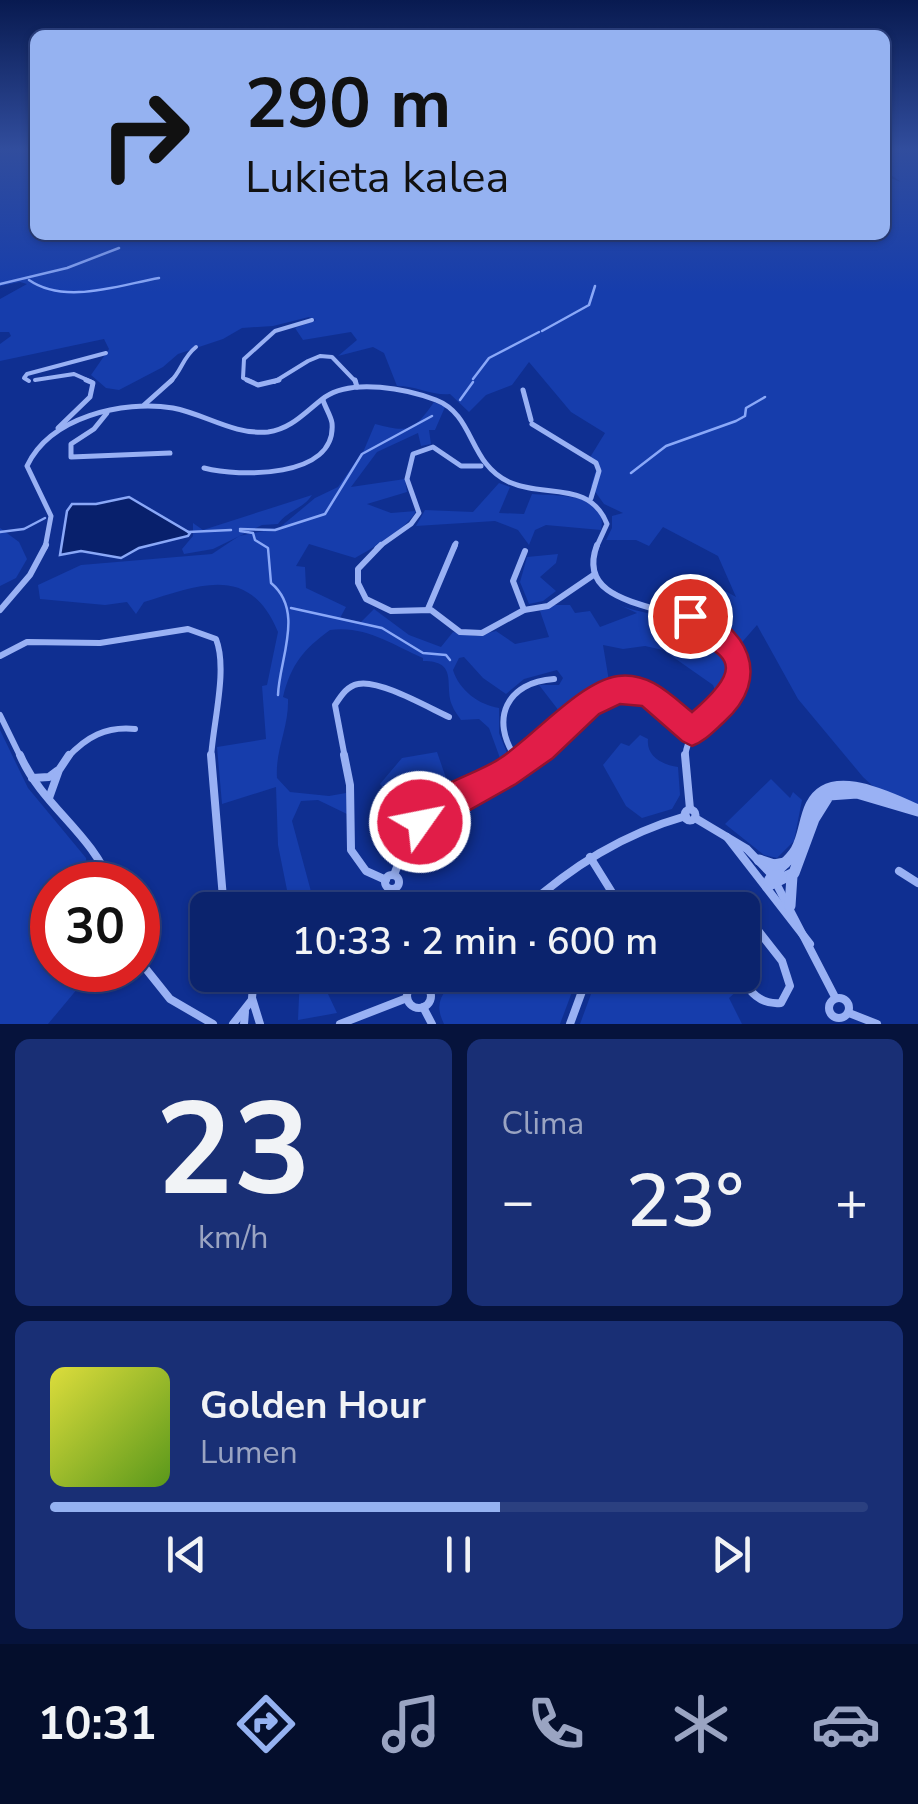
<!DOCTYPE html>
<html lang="es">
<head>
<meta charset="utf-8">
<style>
  :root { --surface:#0b236d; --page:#192f75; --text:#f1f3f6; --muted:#9aa4c2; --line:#2b4080; --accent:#95b2f1 }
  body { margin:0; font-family:"Nunito Sans",sans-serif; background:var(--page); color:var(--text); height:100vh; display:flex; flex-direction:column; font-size:38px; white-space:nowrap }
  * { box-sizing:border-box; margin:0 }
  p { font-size:32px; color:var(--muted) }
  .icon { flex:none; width:55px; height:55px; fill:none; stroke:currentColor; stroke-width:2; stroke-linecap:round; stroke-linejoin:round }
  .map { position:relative; height:1024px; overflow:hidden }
  .details { display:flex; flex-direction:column; gap:15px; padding:15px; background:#06133c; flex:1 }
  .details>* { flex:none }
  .banner { position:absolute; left:30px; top:30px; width:860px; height:210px; border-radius:15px; box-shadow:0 2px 8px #0004,0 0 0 2px var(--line); background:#95b2f1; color:#111; overflow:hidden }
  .speed { position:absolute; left:30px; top:862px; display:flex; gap:20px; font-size:50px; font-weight:700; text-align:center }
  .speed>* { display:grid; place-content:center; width:130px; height:130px; border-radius:50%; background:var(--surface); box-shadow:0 2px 8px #0004,0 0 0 2px var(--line); line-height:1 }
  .speed .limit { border:15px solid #d22; background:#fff; color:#111 }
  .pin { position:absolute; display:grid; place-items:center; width:85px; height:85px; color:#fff; margin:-42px; border:5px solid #fff; border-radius:50%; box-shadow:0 2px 10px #0007 }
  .me { position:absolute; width:110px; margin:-55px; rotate:57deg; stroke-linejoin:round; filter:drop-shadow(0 0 8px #0008) }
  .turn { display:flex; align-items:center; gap:35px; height:210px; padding:0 50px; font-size:45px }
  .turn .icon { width:130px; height:130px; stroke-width:2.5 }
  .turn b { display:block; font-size:70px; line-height:85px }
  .big { font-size:75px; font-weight:600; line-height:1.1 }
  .details .card { flex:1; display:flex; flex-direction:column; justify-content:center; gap:15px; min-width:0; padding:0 35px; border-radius:15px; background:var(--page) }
  .details .dial { align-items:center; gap:0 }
  .dial b { font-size:130px; line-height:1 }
  .song { display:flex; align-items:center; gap:30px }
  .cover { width:120px; height:120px; border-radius:15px; background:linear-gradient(135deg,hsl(60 70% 55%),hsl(90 70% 35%)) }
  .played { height:10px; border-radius:5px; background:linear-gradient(90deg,var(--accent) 55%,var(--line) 55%) }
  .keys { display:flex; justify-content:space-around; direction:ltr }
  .heat { display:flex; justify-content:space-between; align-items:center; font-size:55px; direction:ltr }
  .details .tiles { flex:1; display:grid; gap:15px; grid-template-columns:1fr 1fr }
  .card:last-child { grid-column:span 2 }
  .trip { position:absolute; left:190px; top:892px; width:570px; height:100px; border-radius:15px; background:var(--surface); box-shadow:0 2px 8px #0004,0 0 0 2px var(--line); font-weight:600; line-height:100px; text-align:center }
  .menu { display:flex; height:160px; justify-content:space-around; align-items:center; background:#040e2c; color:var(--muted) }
  .menu .icon { width:70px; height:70px }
  .menu .active { color:var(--accent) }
  .menu b { font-size:45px; color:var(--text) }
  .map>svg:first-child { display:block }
  .green { fill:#163dac }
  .water { fill:#08206c; stroke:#8aa8f8; stroke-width:2.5 }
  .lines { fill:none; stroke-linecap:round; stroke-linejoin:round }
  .stream { stroke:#8aa8f8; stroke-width:2.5 }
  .minor-far3 { stroke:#99b1f4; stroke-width:4 }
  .minor-far2 { stroke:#99b1f4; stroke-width:5 }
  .minor-far1 { stroke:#99b1f4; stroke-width:6 }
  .minor { stroke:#99b1f4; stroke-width:8 }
  .tertiary { stroke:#99b1f4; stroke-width:11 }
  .route { fill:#e11d48; stroke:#92132f; stroke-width:2.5 }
</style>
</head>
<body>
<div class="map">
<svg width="918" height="1024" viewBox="0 0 918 1024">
  <rect width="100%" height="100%" fill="#0f2f91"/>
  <!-- green -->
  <g class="green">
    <path d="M 0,148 L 35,148 L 35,235 L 885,235 L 885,176 L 901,182 L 885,171 L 885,148 L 918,148 L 918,806 L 876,789 L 863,777 L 798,699 L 757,625 L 737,648 L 721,629 L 725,616 L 713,597 L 687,580 L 709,582 L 736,597 L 718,556 L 663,527 L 649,546 L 636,540 L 606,540 L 612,528 L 612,516 L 623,513 L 604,504 L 591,486 L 597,467 L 589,459 L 605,433 L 571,412 L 529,362 L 512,385 L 486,395 L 469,412 L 450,394 C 433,396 417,386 397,386 L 384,353 L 373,347 L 338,356 L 357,340 L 351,332 L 303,340 L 295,328 L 316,320 L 309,317 L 273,326 L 242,328 L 223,339 L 178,354 L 163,367 L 119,390 L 106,388 L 91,375 L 109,349 L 104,339 L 0,361 L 0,344 L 11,336 L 9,332 L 0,332 L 0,299 L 27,284 L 20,282 L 0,286 Z"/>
    <path d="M 434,402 L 445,407 L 435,430 L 429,430 L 431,444 L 421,446 L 418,433 L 377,452 L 351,487 L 405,479 L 407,492 L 367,504 L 391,513 L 416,511 C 408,528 373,548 355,558 L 309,544 L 296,566 L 305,567 L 306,588 L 346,607 L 340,618 L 361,622 L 374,609 L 409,635 L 441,647 L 453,632 L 476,636 L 496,631 L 515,644 L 549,637 L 540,611 L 553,605 L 570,605 L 575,613 L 590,611 L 600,627 L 637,613 L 617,604 C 655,622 720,610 732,665 C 735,680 729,691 719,701 L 713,685 L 663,650 L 645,646 L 623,649 L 603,645 L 610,687 L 566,720 L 539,685 L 559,685 L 563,678 L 557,670 L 524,679 L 506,694 L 483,678 L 464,657 L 459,658 L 453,670 C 459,690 479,705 499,708 L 499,733 L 509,758 L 504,769 L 489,728 L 479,719 L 461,720 C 458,715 454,711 452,705 C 444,685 459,661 423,661 L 423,658 C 393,645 365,625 330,630 C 304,649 291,664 283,697 L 288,699 C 289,727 275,750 277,778 L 290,792 L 329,796 L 346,793 L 347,814 L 318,800 L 301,801 L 292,821 L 316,910 L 291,910 L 278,845 L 276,787 L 222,804 L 217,747 L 266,739 L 262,686 L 267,685 L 278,632 C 250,564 201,584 144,602 L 136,614 L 127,602 L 105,605 L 40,599 L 38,585 L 81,565 L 212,554 L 239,536 L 279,528 L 315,498 L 338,487 L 364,450 L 375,424 C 409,433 414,431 434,402 Z"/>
    <path d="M 499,483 L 510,487 L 499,513 L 524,514 L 532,494 C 555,496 609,492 601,530 L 546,525 L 535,530 L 529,545 L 518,530 L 495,521 L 416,526 L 425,510 L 473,512 Z"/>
    <path d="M 312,495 C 303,509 288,510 278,524 L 262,525 L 213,549 L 184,554 L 182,549 L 193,536 L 193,523 L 203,530 Z"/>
    <polygon points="0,528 19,542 27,559 16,578 0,586"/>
    <polygon points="558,554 556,563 540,577 556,591 543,601 529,604 520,582 527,557"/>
    <polygon points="0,730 28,788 86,858 89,885 52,885 52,970 93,970 48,1024 0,1024"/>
    <path d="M 640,735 L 648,739 C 646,757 663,765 678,767 L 680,795 L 672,809 L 642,818 L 626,806 L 603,765 L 621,743 L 629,746 Z"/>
    <polygon points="437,752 452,795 430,806 415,821 380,784 402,758"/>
    <polygon points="771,779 790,798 793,792 802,800 794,841 777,858 764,855 725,824"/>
    <polygon points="300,975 319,975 337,1013 298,1020"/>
    <path d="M 463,975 L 576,975 L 578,976 L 560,1024 L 444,1024 C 432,1000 445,989 463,975 Z"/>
    <polygon points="598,975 730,975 739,989 729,998 742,1024 580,1024"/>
  </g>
  <!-- water -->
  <polygon class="water" points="129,497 190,533 188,536 139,548 121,558 81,551 60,555 67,511 72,504 96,504"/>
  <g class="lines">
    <!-- stream -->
    <g class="stream">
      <path d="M 29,280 C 65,305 119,285 159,278"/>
      <polyline points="0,284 67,268 119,248"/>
      <polyline points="542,331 589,305 595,286"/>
      <polyline points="473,379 489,358 539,332"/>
      <polyline points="460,400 473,382"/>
      <polyline points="631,473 666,446 736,421 745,416 746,408 765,397"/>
      <polyline points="240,529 275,530 325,514 362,454 432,416"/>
      <path d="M 240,531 L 253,533 L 255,540 L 268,548 L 271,583 C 305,611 279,660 278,695"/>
      <polyline points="0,532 24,529 45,518"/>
      <polyline points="188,532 231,530"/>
      <polyline points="291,608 382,628 423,653 446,655 450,660"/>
    </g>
    <!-- minor-far3 -->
    <g class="minor-far3">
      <polyline points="35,380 74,374 92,382"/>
      <polyline points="29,381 24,378 27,374 106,353"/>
      <path d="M 170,382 C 182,371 182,358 196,347"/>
      <polyline points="252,382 243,378 244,359 275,331 312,320"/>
      <polyline points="274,382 308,361 320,356 332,357 356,382"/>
    </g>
    <!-- minor-far2 -->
    <g class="minor-far2">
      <polyline points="247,380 258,385 279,380"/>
      <polyline points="355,380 357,387"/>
      <polyline points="523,390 531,420"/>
      <polyline points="144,405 172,380"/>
      <polyline points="107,413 94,429 71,444 71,457 170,453"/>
      <polyline points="532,424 596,463 599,471 591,498"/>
      <polyline points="58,428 90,397 93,383 86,380"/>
      <path d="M 204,468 C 238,477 337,479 332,423 C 331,416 325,407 323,400"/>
      <path d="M 45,548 L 51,516 L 27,466 C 50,417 122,400 173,408 C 205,414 233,435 268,432 C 292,429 306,411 325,397 C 353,378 407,389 436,400 C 475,415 468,463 509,482 C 544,498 590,480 607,524 L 596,548"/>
      <polyline points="377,548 411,524 419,513 407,479 413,454 433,447 461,466 481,466"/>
      <polyline points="454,548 456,543"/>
    </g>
    <!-- minor-far1 -->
    <g class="minor-far1">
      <polyline points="381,545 358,569 358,583 366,599 391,611 431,610 460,632 482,633 524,610 548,606 595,574"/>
      <path d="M 597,545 C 565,630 746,590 739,676 C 737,707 689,712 685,758"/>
      <polyline points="428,609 455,545"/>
      <polyline points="0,610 30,575 46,545"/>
      <polyline points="524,610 513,581 525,551"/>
      <path d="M 0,656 L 27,642 L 100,643 L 188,629 L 216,639 C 228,669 213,723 211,758"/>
      <polyline points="0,715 21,758"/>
      <path d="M 67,758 C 86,737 106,726 135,729"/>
      <path d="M 345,758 L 335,705 C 341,696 347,686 358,684 C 379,679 429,708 449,717"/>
      <path d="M 516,758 C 489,719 507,682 554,679"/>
      <path d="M 527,758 C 559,736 606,668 651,695 C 666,704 679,720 692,731"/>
    </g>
    <!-- minor -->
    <g class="minor">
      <path d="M 20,755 C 42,806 92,833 111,885"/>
      <polyline points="211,755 224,910"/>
      <polyline points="344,755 350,785 351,850 366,871 386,880"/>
      <polyline points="514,755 519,763"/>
      <polyline points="685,755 690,809"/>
      <polyline points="32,778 49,777 57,771"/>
      <polyline points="49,798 59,770 69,755"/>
      <circle cx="690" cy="815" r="5.5"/>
      <polyline points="695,818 747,849 771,874"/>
      <polyline points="727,837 810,944"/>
      <polyline points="590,857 613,894"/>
      <polyline points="899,871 918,883"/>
      <path d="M 394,875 C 419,803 471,791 532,755"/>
      <circle cx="392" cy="882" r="7"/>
      <polyline points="777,885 835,997"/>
      <polyline points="393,889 396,910"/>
      <circle cx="615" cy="901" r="7"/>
      <polyline points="622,903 662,910"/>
      <path d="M 523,910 C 572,866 623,834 686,816"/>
      <polyline points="138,959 170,999 213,1024"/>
      <polyline points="254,975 252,998 260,1024"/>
      <path d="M 739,975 C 750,992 760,1005 781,1003 L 790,986 L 782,961 L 742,910"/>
      <circle cx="419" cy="996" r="12"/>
      <polyline points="427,986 444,975"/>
      <circle cx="839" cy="1008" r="10"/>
      <polyline points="423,1007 432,1024"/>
      <polyline points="849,1013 877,1024"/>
      <polyline points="233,1024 251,1001"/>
      <polyline points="244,1024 245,1012"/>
      <polyline points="340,1024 407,998"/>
      <polyline points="570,1024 588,975"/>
    </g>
    <!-- tertiary -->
    <g class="tertiary">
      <path d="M 918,810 C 890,798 830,766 811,805 C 804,819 804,836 796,850 C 787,865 772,870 767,886 L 794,873 L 814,819 L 829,795 L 857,793 L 918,811"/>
      <polyline points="759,860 774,865 785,863"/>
      <polyline points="790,906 792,876"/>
    </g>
  </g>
  <!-- sky -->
  <linearGradient id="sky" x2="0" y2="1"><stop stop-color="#081a50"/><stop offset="0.51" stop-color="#314d9d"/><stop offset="1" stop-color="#314d9d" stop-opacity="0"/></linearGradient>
  <rect width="918" height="292" fill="url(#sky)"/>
  <!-- route -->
  <path class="route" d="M 690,604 C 748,626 774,677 724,722 C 713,732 705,741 692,746 L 682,741 L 642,706 L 620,704 L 599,714 L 553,758 L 516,784 L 420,838 L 409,833 L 404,822 C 419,787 470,778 499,759 C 532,738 580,681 618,676 C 649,672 670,694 692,712 C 767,648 697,658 677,616 L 681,608 Z"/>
</svg>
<div class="speed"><div class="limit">30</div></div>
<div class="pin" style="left:690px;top:616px;background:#d93025"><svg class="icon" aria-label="arrive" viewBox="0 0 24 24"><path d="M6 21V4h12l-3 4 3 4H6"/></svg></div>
<svg class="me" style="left:420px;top:822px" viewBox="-20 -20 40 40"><circle r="17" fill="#e11d48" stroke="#fff" stroke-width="3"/><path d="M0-11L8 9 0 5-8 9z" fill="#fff"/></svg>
<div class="trip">10:33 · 2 min · 600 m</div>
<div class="banner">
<div class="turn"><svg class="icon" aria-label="right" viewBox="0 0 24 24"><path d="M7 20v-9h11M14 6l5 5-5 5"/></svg><div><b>290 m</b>Lukieta kalea</div></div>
</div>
</div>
<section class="details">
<div class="tiles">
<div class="card dial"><b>23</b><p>km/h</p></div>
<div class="card"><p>Clima</p>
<div class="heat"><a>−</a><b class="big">23°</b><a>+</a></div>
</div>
<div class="card">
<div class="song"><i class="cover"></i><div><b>Golden Hour</b><p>Lumen</p></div></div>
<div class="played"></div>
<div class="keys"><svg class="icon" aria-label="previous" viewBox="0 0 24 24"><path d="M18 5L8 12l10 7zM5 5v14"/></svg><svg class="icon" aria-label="pause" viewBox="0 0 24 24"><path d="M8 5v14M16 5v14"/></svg><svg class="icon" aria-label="next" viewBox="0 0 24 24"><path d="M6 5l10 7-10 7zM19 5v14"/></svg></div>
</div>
</div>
</section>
<nav class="menu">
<b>10:31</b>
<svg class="icon active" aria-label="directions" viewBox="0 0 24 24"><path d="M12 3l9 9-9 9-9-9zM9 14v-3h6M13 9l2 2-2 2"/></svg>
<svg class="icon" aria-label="music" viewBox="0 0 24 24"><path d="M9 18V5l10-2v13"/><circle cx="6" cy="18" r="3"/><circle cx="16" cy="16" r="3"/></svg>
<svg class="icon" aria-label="phone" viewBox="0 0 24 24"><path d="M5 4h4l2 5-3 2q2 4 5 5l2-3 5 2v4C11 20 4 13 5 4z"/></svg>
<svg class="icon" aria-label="climate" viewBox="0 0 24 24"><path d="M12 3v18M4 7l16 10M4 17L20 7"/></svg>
<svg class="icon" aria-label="car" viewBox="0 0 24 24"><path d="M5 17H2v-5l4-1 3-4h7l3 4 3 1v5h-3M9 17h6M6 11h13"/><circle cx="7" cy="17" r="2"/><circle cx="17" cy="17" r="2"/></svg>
</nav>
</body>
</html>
